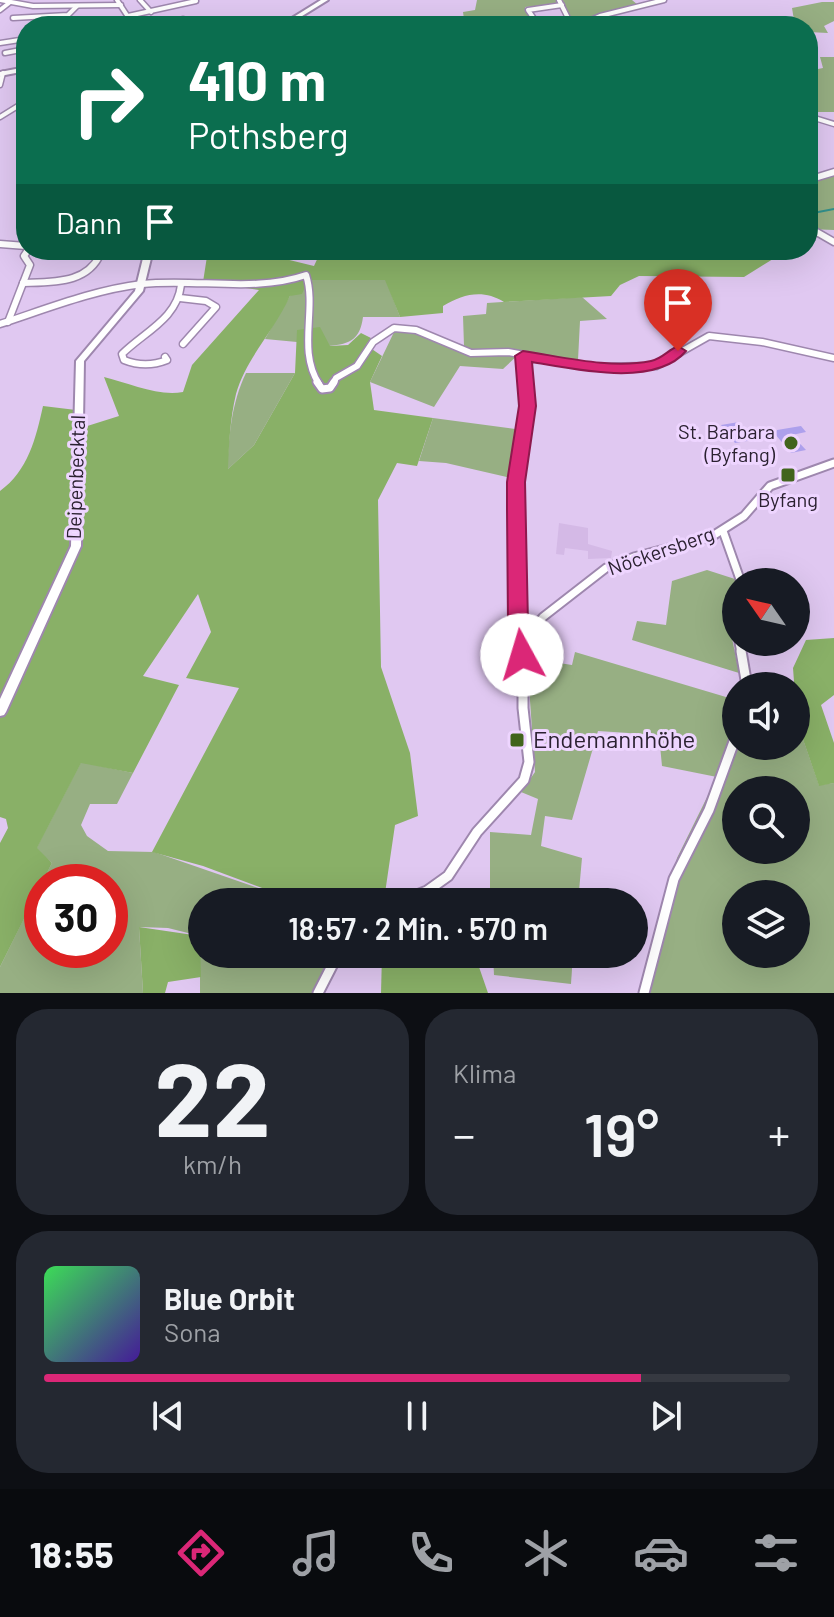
<!DOCTYPE html>
<html lang="de">
<head>
<meta charset="utf-8">
<style>
  :root { --surface:#171b24; --page:#242831; --text:#f1f3f6; --muted:#9ea1a6; --line:#363941; --accent:#db2777 }
  body { margin:0; font-family:Barlow,sans-serif; background:var(--page); color:var(--text); height:100vh; display:flex; flex-direction:column; font-size:30px; white-space:nowrap }
  * { box-sizing:border-box; margin:0 }
  p { font-size:26px; color:var(--muted) }
  .icon { flex:none; width:44px; height:44px; fill:none; stroke:currentColor; stroke-width:2; stroke-linecap:round; stroke-linejoin:round }
  .map { position:relative; height:993px; overflow:hidden }
  .drawer { display:flex; flex-direction:column; gap:16px; padding:16px; background:#0d0f14; flex:1 }
  .drawer>* { flex:none }
  .banner { position:absolute; left:16px; top:16px; width:802px; height:244px; border-radius:32px; box-shadow:0 8px 32px #0002; background:#0b6e4f; color:#fff; overflow:hidden }
  .needle { width:52px; rotate:304deg }
  .controls { position:absolute; left:722px; top:568px; display:grid; gap:16px }
  .controls a { display:grid; place-items:center; width:88px; height:88px; border-radius:50%; background:var(--surface); box-shadow:0 8px 32px #0002; font-size:40px }
  .speed { position:absolute; left:24px; top:864px; display:flex; gap:16px; font-size:40px; font-weight:700; text-align:center }
  .speed>* { display:grid; place-content:center; width:104px; height:104px; border-radius:50%; background:var(--surface); box-shadow:0 8px 32px #0002; line-height:1 }
  .speed .limit { border:12px solid #d22; background:#fff; color:#111 }
  .pin { position:absolute; display:grid; place-items:center; width:68px; height:68px; color:#fff; margin:-82px -34px; border-radius:50% 50% 50% 0; rotate:-45deg; box-shadow:0 0 8px #0007 }
  .pin .icon { rotate:45deg }
  .me { position:absolute; width:88px; margin:-44px; rotate:354deg; stroke-linejoin:round; filter:drop-shadow(0 0 6px #0008) }
  .turn { display:flex; align-items:center; gap:28px; height:168px; padding:0 40px; font-size:36px }
  .turn .icon { width:104px; height:104px; stroke-width:2.5 }
  .turn b { display:block; font-size:56px; line-height:68px }
  .then { display:flex; align-items:center; height:76px; padding:0 40px; background:#0003; gap:16px; font-size:30px }
  .big { font-size:60px; font-weight:600; line-height:1.1 }
  .drawer .card { flex:1; display:flex; flex-direction:column; justify-content:center; gap:12px; min-width:0; padding:0 28px; border-radius:32px; background:var(--page) }
  .drawer .dial { align-items:center; gap:0 }
  .dial b { font-size:104px; line-height:1 }
  .song { display:flex; align-items:center; gap:24px }
  .cover { width:96px; height:96px; border-radius:12px; background:linear-gradient(135deg,hsl(130 70% 55%),hsl(260 70% 35%)) }
  .played { height:8px; border-radius:4px; background:linear-gradient(90deg,var(--accent) 80%,var(--line) 80%) }
  .keys { display:flex; justify-content:space-around; direction:ltr }
  .heat { display:flex; justify-content:space-between; align-items:center; font-size:44px; direction:ltr }
  .drawer .tiles { flex:1; display:grid; gap:16px; grid-template-columns:1fr 1fr }
  .card:last-child { grid-column:span 2 }
  .trip { position:absolute; left:188px; top:888px; width:460px; height:80px; border-radius:40px; background:var(--surface); box-shadow:0 8px 32px #0002; font-weight:600; line-height:80px; text-align:center }
  .menu { display:flex; height:128px; justify-content:space-around; align-items:center; background:#090b0e; color:var(--muted) }
  .menu .icon { width:56px; height:56px }
  .menu .active { color:var(--accent) }
  .menu b { font-size:36px; color:var(--text) }
  .map>svg:first-child { display:block }
  .built { fill:#d4b9e6 }
  .green { fill:#97af83; fill-rule:evenodd }
  .forest { fill:#89b067 }
  .lines { fill:none; stroke-linecap:round; stroke-linejoin:round }
  .stream { stroke:#32918d; stroke-width:2 }
  .building { fill:#ada0ec }
  .street-far3-casing { stroke:#9e87ae; stroke-width:7 }
  .street-far2-casing { stroke:#9e87ae; stroke-width:9 }
  .street-far1-casing { stroke:#9e87ae; stroke-width:11 }
  .street-casing { stroke:#9e87ae; stroke-width:13 }
  .secondary-casing { stroke:#9e87ae; stroke-width:4 }
  .street-far3 { stroke:#fff; stroke-width:4 }
  .street-far2 { stroke:#fff; stroke-width:6 }
  .street-far1 { stroke:#fff; stroke-width:7 }
  .street { stroke:#fff; stroke-width:9 }
  .secondary { fill:#fff; fill-rule:evenodd }
  .route { fill:#db2777; stroke:#8e194d; stroke-width:2 }
  .poi-dot { fill:#42651d; stroke:#eed5ff; stroke-width:3 }
  .labels { text-anchor:middle; stroke-width:6; stroke-linejoin:round; paint-order:stroke }
  .poi-label { font-size:20px; fill:#2b2131; stroke:#eed5ff; text-anchor:end }
  .street-label { font-size:20px; fill:#2b2131; stroke:#eed5ff }
  .near-poi-label { font-size:24px; fill:#2b2131; stroke:#eed5ff; text-anchor:start }
</style>
</head>
<body>
<div class="map">
<svg width="834" height="993" viewBox="0 0 834 993">
  <rect width="100%" height="100%" fill="#e0c8f1"/>
  <!-- built -->
  <polygon class="built" points="559,523 588,528 588,544 612,551 611,558 588,559 588,551 565,548 564,555 556,554"/>
  <!-- green -->
  <g class="green">
    <polygon points="477,0 632,0 638,5 574,26 564,4 525,7 538,26 465,26 463,12 475,10"/>
    <polygon points="822,2 834,2 834,21 824,26 828,33 808,32 808,26 795,26 792,8"/>
    <polygon points="820,57 834,57 834,112 814,112 808,71 823,68"/>
    <polygon points="834,175 834,230 808,229 808,183"/>
    <path d="M 358,278 L 386,280 L 400,317 L 363,317 C 360,339 351,344 329,346 L 322,338 L 297,330 L 297,342 L 265,339 L 290,296 L 308,280 Z"/>
    <polygon points="582,297 607,319 580,321 578,360 521,352 503,369 460,366 434,407 370,382 395,330 411,330 461,349 464,346 463,316 486,314 487,303"/>
    <path d="M 246,373 L 295,373 L 254,445 L 227,470 C 229,436 231,404 246,373 Z"/>
    <polygon points="433,418 530,431 520,480 446,463 419,461"/>
    <polygon points="707,570 738,580 732,638 739,673 632,640 637,621 666,625 672,581"/>
    <path d="M 575,652 L 736,700 L 736,746 L 796,746 L 797,722 L 819,785 L 834,783 L 834,993 L 647,993 L 677,858 L 717,777 L 662,766 L 659,735 L 598,731 L 572,820 L 545,816 L 541,846 L 582,858 L 578,902 L 490,902 L 490,832 L 531,835 L 538,799 L 521,792 L 535,772 L 527,658 L 572,665 ZM 736,790 L 796,790 L 796,850 L 736,850 ZM 736,894 L 796,894 L 796,954 L 736,954 Z"/>
    <polygon points="81,762 133,773 117,804 90,804 81,825 87,836 108,851 154,852 299,902 202,902 202,954 331,954 312,993 200,993 200,936 168,928 139,927 143,993 0,993 0,967 42,882 42,950 110,950 110,882 42,882 52,863 36,849"/>
    <polygon points="493,954 573,954 571,984 494,975"/>
  </g>
  <!-- forest -->
  <g class="forest">
    <path d="M 208,250 L 273,256 L 314,266 L 320,253 L 370,250 L 725,250 L 773,259 L 744,277 L 639,276 L 620,285 L 611,296 L 504,302 C 483,289 463,294 443,306 L 443,313 L 400,317 L 385,280 L 308,280 L 302,294 L 290,296 C 275,330 246,358 236,394 C 230,419 229,444 228,469 L 254,445 L 295,373 L 297,330 L 320,327 L 330,346 L 348,345 L 361,333 L 371,338 L 366,345 L 382,356 L 370,382 L 374,410 L 433,418 L 417,466 L 397,463 L 378,500 L 381,667 L 410,753 L 418,816 L 395,825 L 384,900 L 300,902 L 203,866 L 152,852 L 239,688 L 186,678 L 211,632 L 198,594 L 143,676 L 179,685 L 133,773 L 81,763 L 37,848 L 52,863 L 0,967 L 0,843 L 8,828 L 6,819 L 0,817 L 0,491 C 28,471 36,438 43,406 L 76,410 L 75,556 L 81,428 L 119,416 L 104,377 C 129,383 159,397 183,392 L 192,365 L 259,290 L 203,282 Z"/>
    <polygon points="834,638 834,695 821,705 834,743 834,783 819,786 797,722 793,668 806,640"/>
    <polygon points="139,927 200,936 201,977 168,982 165,993 143,993"/>
    <polygon points="382,954 446,954 479,967 488,993 381,993"/>
  </g>
  <g class="lines">
    <!-- stream -->
    <g class="stream">
      <polyline points="808,214 834,209"/>
      <polyline points="578,256 619,250"/>
    </g>
  </g>
  <!-- building -->
  <g class="building">
    <polygon points="739,422 753,440 735,443 721,425"/>
    <polygon points="801,426 806,432 792,435 806,450 791,453 775,434 777,430"/>
  </g>
  <g class="lines">
    <!-- street-far3 casing -->
    <g class="street-far3-casing">
      <g id="street-far3">
        <polyline points="0,0 33,6 121,5"/>
        <polyline points="117,0 134,26"/>
        <polyline points="140,0 151,12"/>
        <polyline points="559,0 572,26"/>
        <polyline points="0,10 9,3"/>
        <polyline points="128,16 196,1"/>
        <polyline points="13,18 68,15 77,6"/>
        <polyline points="183,19 183,26"/>
        <polyline points="539,26 528,10 562,5"/>
        <polyline points="577,26 600,16 664,0"/>
        <polyline points="0,43 26,39"/>
        <polyline points="5,53 26,49"/>
        <polyline points="0,85 3,73"/>
        <polyline points="808,116 834,124"/>
        <polyline points="0,117 26,101"/>
      </g>
    </g>
    <!-- street-far2 casing -->
    <g class="street-far2-casing">
      <g id="street-far2">
        <polyline points="808,180 834,172"/>
        <polyline points="808,227 834,242"/>
        <polyline points="0,244 26,246"/>
        <path d="M 23,283 C 54,282 90,284 102,250"/>
        <polyline points="180,298 206,301 216,307 183,344"/>
        <polyline points="8,322 30,265 24,256 28,250"/>
        <path d="M 0,324 C 46,309 93,290 142,284 C 196,278 254,293 306,275 C 317,309 297,350 319,384"/>
        <polyline points="523,356 525,384"/>
        <path d="M 165,357 L 167,360 C 152,366 139,366 124,360 L 122,354 C 144,332 177,319 181,285"/>
        <polyline points="333,384 336,378 357,366 373,342 394,328 416,330 471,353 508,352 592,367 656,366 709,336 762,342 834,358"/>
      </g>
    </g>
    <!-- street-far1 casing -->
    <g class="street-far1-casing">
      <g id="street-far1">
        <polyline points="317,382 322,389 330,388 334,382"/>
        <polyline points="723,531 741,582"/>
        <polyline points="739,642 741,653"/>
        <polyline points="522,652 518,624 516,482 527,406 525,382"/>
        <polyline points="523,653 529,634 543,617 606,568 634,557 711,537 744,516 770,486 834,463"/>
      </g>
    </g>
    <!-- street casing -->
    <g class="street-casing">
      <g id="street">
        <polyline points="741,651 747,686"/>
        <polyline points="399,902 427,891 448,876 477,832 524,780 529,762 523,708 523,651"/>
        <polyline points="318,993 338,954"/>
        <polyline points="644,993 674,879 709,810 736,736"/>
      </g>
    </g>
    <!-- secondary casing -->
    <g class="secondary-casing">
      <g id="secondary">
        <polygon points="321,0 328,0 286,26 279,26"/>
        <polygon points="26,67 26,71 0,76 0,72"/>
        <polygon points="145,250 153,250 143,291 84,361 81,546 6,712 4,715 0,716 0,699 71,546 76,361 135,291"/>
      </g>
    </g>
    <!-- street-far3 -->
    <use href="#street-far3" class="street-far3"/>
    <!-- street-far2 -->
    <use href="#street-far2" class="street-far2"/>
    <!-- street-far1 -->
    <use href="#street-far1" class="street-far1"/>
    <!-- street -->
    <use href="#street" class="street"/>
    <!-- secondary -->
    <use href="#secondary" class="secondary"/>
  </g>
  <!-- route -->
  <path class="route" d="M 678,346 L 686,351 C 655,388 574,369 532,362 L 536,406 L 525,482 L 528,624 L 533,655 L 530,660 L 515,660 L 508,624 L 507,509 L 507,482 L 519,406 L 515,356 L 523,351 C 564,357 610,369 651,361 C 662,359 668,350 678,346 Z"/>
  <!-- markers -->
  <g class="poi-dot">
    <circle cx="791" cy="443" r="8"/>
    <rect x="780" y="467" width="16" height="16" rx="4"/>
    <rect x="509" y="732" width="16" height="16" rx="4"/>
  </g>
  <g class="labels">
    <!-- poi labels -->
    <g class="poi-label">
      <text x="775" y="439">St. Barbara<tspan x="775" dy="23">(Byfang)</tspan></text>
      <text x="788" y="507" text-anchor="middle">Byfang</text>
    </g>
    <!-- street labels -->
    <g class="street-label">
      <text transform="translate(76 477) rotate(-88)" y="7">Deipenbecktal</text>
      <text transform="translate(661 551) rotate(-19)" y="7">Nöckersberg</text>
    </g>
    <!-- near-poi labels -->
    <g class="near-poi-label">
      <text x="533" y="748">Endemannhöhe</text>
    </g>
  </g>
</svg>
<div class="controls">
<a><svg class="needle" viewBox="-14 -14 28 28"><path d="M0-13l5 13h-10z" fill="#e53935"/><path d="M0 13l5-13h-10z" fill="#9ea1a6"/></svg></a>
<a><svg class="icon" aria-label="sound" viewBox="0 0 24 24"><path d="M4 9h4l5-4v14l-5-4H4zM17 9q2 3 0 6"/></svg></a>
<a><svg class="icon" aria-label="search" viewBox="0 0 24 24"><circle cx="10" cy="10" r="6"/><path d="M15 15l6 6"/></svg></a>
<a><svg class="icon" aria-label="layers" viewBox="0 0 24 24"><path d="M12 4l9 5-9 5-9-5zM3 14l9 5 9-5"/></svg></a>
</div>
<div class="speed"><div class="limit">30</div></div>
<div class="pin" style="left:678px;top:351px;background:#d93025"><svg class="icon" aria-label="arrive" viewBox="0 0 24 24"><path d="M6 21V4h12l-3 4 3 4H6"/></svg></div>
<svg class="me" style="left:522px;top:655px" viewBox="-20 -20 40 40"><circle r="19" fill="#fff"/><path d="M0-13L10 11 0 6-10 11z" fill="#db2777"/></svg>
<div class="trip">18:57 · 2 Min. · 570 m</div>
<div class="banner">
<div class="turn"><svg class="icon" aria-label="right" viewBox="0 0 24 24"><path d="M7 20v-9h11M14 6l5 5-5 5"/></svg><div><b>410 m</b>Pothsberg</div></div>
<div class="then">Dann<svg class="icon" aria-label="arrive" viewBox="0 0 24 24"><path d="M6 21V4h12l-3 4 3 4H6"/></svg></div>
</div>
</div>
<section class="drawer">
<div class="tiles">
<div class="card dial"><b>22</b><p>km/h</p></div>
<div class="card"><p>Klima</p>
<div class="heat"><a>−</a><b class="big">19°</b><a>+</a></div>
</div>
<div class="card">
<div class="song"><i class="cover"></i><div><b>Blue Orbit</b><p>Sona</p></div></div>
<div class="played"></div>
<div class="keys"><svg class="icon" aria-label="previous" viewBox="0 0 24 24"><path d="M18 5L8 12l10 7zM5 5v14"/></svg><svg class="icon" aria-label="pause" viewBox="0 0 24 24"><path d="M8 5v14M16 5v14"/></svg><svg class="icon" aria-label="next" viewBox="0 0 24 24"><path d="M6 5l10 7-10 7zM19 5v14"/></svg></div>
</div>
</div>
</section>
<nav class="menu">
<b>18:55</b>
<svg class="icon active" aria-label="directions" viewBox="0 0 24 24"><path d="M12 3l9 9-9 9-9-9zM9 14v-3h6M13 9l2 2-2 2"/></svg>
<svg class="icon" aria-label="music" viewBox="0 0 24 24"><path d="M9 18V5l10-2v13"/><circle cx="6" cy="18" r="3"/><circle cx="16" cy="16" r="3"/></svg>
<svg class="icon" aria-label="phone" viewBox="0 0 24 24"><path d="M5 4h4l2 5-3 2q2 4 5 5l2-3 5 2v4C11 20 4 13 5 4z"/></svg>
<svg class="icon" aria-label="climate" viewBox="0 0 24 24"><path d="M12 3v18M4 7l16 10M4 17L20 7"/></svg>
<svg class="icon" aria-label="car" viewBox="0 0 24 24"><path d="M5 17H2v-5l4-1 3-4h7l3 4 3 1v5h-3M9 17h6M6 11h13"/><circle cx="7" cy="17" r="2"/><circle cx="17" cy="17" r="2"/></svg>
<svg class="icon" aria-label="filters" viewBox="0 0 24 24"><path d="M4 7h16M4 17h16"/><circle cx="9" cy="7" r="2"/><circle cx="15" cy="17" r="2"/></svg>
</nav>
</body>
</html>
